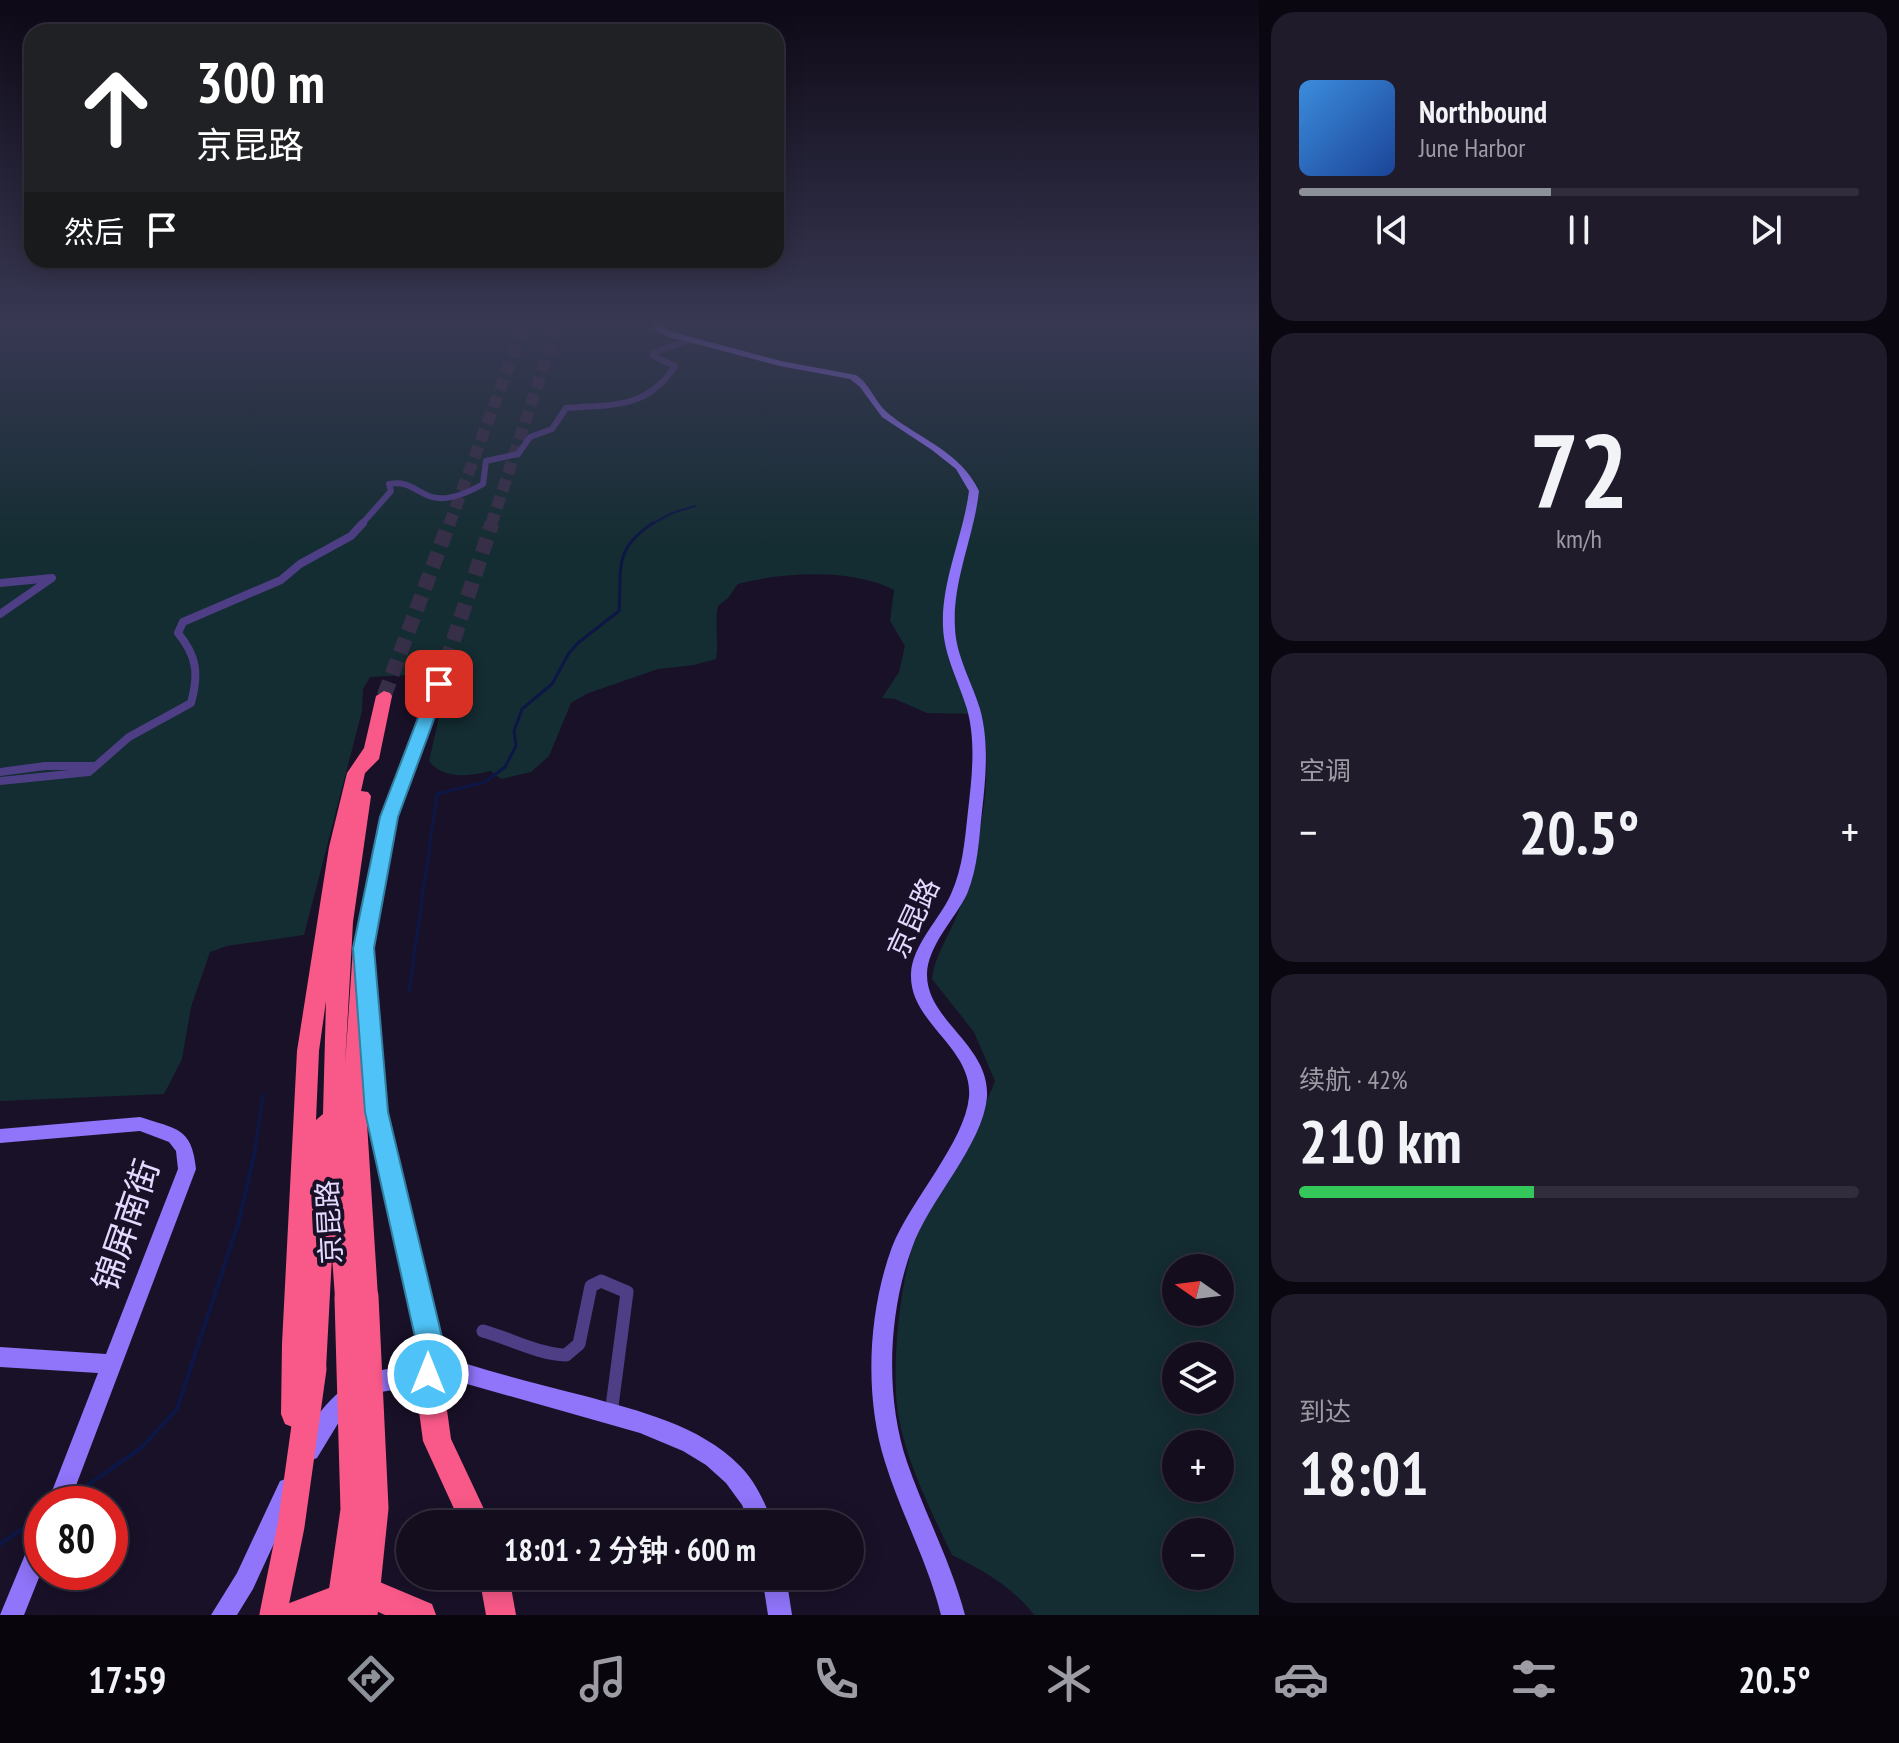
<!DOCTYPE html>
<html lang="zh">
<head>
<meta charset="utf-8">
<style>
  :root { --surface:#130d1e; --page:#201b2b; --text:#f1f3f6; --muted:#9d9ca4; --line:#322d3c; --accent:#8c9099 }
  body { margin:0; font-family:"PT Sans Narrow","Noto Sans SC",sans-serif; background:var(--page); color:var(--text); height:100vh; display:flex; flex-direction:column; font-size:30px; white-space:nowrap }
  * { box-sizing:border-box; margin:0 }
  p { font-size:26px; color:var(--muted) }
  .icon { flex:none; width:44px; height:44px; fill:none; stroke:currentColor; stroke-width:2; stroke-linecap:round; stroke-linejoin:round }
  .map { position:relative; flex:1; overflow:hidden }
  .side { display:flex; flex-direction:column; gap:12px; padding:12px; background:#0a0710; width:640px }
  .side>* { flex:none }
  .guide { position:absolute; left:24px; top:24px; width:760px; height:244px; border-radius:24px; box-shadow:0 4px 20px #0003,0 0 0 2px var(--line); background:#202124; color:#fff; overflow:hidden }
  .needle { width:52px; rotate:284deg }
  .fabs { position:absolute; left:1162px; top:1254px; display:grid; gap:16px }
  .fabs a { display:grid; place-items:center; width:72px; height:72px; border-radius:50%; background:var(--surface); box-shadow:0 4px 20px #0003,0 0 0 2px var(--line); font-size:40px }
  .speed { position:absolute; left:24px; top:1486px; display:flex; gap:16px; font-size:40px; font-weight:700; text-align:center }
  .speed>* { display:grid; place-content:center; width:104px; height:104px; border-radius:50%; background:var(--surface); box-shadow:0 4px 20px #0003,0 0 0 2px var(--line); line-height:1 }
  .speed .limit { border:12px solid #d22; background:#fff; color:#111 }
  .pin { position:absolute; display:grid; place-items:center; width:68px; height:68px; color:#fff; margin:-34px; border-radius:16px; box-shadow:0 4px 12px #0006 }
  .me { position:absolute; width:88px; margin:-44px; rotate:0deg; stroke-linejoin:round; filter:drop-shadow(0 0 6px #0008) }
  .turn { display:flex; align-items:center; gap:28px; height:168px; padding:0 40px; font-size:36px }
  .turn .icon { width:104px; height:104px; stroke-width:2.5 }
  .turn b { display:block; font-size:56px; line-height:68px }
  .then { display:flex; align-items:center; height:76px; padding:0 40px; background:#0003; gap:16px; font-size:30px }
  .big { font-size:60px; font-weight:600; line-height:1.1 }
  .side .card { flex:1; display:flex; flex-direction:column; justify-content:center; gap:12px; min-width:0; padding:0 28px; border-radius:24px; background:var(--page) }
  .side .dial { align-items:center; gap:0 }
  .dial b { font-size:104px; line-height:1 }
  .song { display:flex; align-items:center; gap:24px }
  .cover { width:96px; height:96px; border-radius:12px; background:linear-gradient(135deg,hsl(210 70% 55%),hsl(220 70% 35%)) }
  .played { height:8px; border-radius:4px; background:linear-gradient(90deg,var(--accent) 45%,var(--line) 45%) }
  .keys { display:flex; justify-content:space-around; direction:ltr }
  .heat { display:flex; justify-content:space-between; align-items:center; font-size:44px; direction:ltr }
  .charge { height:12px; border-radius:6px; background:linear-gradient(90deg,#34c759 42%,var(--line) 0) }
  .trip { position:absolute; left:396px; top:1510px; width:468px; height:80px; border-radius:40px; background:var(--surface); box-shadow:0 4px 20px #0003,0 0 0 2px var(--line); font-weight:600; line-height:80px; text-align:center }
  .tabs { display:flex; height:128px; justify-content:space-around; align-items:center; background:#08050c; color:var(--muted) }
  .tabs .icon { width:56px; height:56px }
  .tabs .on { color:var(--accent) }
  .tabs b { font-size:36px; color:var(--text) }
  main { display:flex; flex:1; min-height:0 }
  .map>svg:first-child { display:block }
  .green { fill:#142d32; fill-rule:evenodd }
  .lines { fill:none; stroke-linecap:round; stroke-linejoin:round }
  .stream-far2 { stroke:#0d1745; stroke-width:2 }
  .stream-far1 { stroke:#0d1745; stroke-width:3 }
  .stream { stroke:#0d1745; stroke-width:4 }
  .highway-tunnel-far1 { stroke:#372f48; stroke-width:12; stroke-dasharray:12 6; stroke-linecap:butt }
  .highway-tunnel { stroke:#372f48; stroke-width:15; stroke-dasharray:15 8; stroke-linecap:butt }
  .street-far2 { stroke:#4e3e85; stroke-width:6 }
  .street-far1 { stroke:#4e3e85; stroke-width:8 }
  .street { stroke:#4e3e85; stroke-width:13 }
  .secondary { fill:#9074fa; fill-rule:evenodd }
  .highway { fill:#f95988; fill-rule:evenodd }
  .highway-bridge { stroke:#f95988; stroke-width:27 }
  .route { fill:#4fc3f7; stroke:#337fa1; stroke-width:2 }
  .labels { text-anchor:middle; stroke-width:8; stroke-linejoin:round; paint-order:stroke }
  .street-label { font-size:28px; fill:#e4d9fe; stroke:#191128 }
  .near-street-label { font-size:34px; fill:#e4d9fe; stroke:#191128 }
</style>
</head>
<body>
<main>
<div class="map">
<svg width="1259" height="1615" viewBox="0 0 1259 1615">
  <rect width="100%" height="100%" fill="#191128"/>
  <!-- green -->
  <path class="green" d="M 0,320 L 1259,320 L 1259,1615 L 1034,1615 C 1012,1586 984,1571 952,1555 C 931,1511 906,1462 898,1413 C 890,1361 902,1256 926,1210 C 948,1166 977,1128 995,1081 L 974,1032 L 932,979 C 935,954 951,933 959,910 C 978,854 997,770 980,714 L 927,713 L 895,699 L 882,698 L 899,672 L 905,646 L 890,621 L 894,590 C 852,568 782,572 738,584 L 728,598 L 718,606 C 714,624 719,641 716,659 L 694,665 L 658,669 L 586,694 L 571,703 L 549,756 L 531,772 L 501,779 L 491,771 C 470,776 443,780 429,761 L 449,673 L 370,677 L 363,689 L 362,711 L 304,935 L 227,946 L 210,952 L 191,1007 L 182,1059 L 164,1094 L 0,1101 ZM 1176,1268 L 1220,1268 L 1220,1312 L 1176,1312 ZM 1176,1356 L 1220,1356 L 1220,1400 L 1176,1400 ZM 1176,1444 L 1220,1444 L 1220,1488 L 1176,1488 ZM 1176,1532 L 1220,1532 L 1220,1576 L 1176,1576 Z"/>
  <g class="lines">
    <!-- stream-far2 -->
    <polyline class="stream-far2" points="650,525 672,513 695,506"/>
    <!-- stream-far1 -->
    <g class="stream-far1">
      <path d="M 409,991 L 437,794 L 485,782 L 505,767 L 516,746 L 514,731 L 522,709 L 552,684 L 569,653 L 579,642 L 619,611 C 622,570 612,550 653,523"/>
      <polyline points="255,1149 263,1095"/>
    </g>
    <!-- stream -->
    <g class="stream">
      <polyline points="68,1499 141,1448 177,1409 239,1221 256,1147"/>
      <polyline points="0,1544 42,1516"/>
    </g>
    <!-- highway-tunnel-far1 -->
    <g class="highway-tunnel-far1">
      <polyline points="449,525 526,320"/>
      <polyline points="491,525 559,320"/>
    </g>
    <!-- highway-tunnel -->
    <g class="highway-tunnel">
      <polyline points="439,684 492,523"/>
      <polyline points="384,696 449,523"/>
    </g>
    <!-- street-far2 -->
    <path class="street-far2" d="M 361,525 L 391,491 L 389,484 C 408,480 416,492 432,497 C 449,502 469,492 483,484 L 486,461 L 518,454 L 530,437 L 552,429 L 566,408 C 613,404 646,410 675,366 L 653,356 L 654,352 L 691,340"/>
    <!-- street-far1 -->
    <g class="street-far1">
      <polyline points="0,583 52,578 0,614"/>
      <polyline points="0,772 45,766 94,766"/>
      <path d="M 0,781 L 89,772 L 129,737 L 191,703 C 199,674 197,656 178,633 L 183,622 L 281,580 L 300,564 L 351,536 L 363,523"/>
    </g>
    <!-- street -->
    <path class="street" d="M 483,1331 C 511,1339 538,1354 566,1355 L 579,1344 L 591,1286 L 601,1281 L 627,1292 L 611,1414"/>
    <!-- secondary -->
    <g class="secondary">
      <path d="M 650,320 L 658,320 L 660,326 L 672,332 L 781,361 L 856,375 C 871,385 875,403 889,414 C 921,440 960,451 979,491 C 974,537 952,581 955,628 C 956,656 972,682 980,709 C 989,741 986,777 982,811 C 979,838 978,868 967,894 C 955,919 927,946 927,975 C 927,1021 990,1045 987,1097 C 983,1145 928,1201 912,1248 C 888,1313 885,1397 907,1462 C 925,1514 951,1562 965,1615 L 941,1615 C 928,1562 901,1514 885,1462 C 864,1396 868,1312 892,1247 C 910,1201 965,1142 969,1097 C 973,1047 909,1023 911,974 C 912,945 940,919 951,894 C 963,868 965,838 968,811 C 972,777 976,741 967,709 C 959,682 944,656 943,627 C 941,581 963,537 969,491 L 956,469 L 932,450 L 882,417 L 860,387 L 850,379 L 780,366 L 666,336 L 654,329 Z"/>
      <path d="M 140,1117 C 176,1129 192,1127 196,1169 L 69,1504 L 47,1504 L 98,1373 L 0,1367 L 0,1347 L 106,1354 L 178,1169 L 176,1151 L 169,1142 L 140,1131 L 0,1143 L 0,1129 Z"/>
      <path d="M 447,1361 L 467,1364 C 506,1376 546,1386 585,1396 C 639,1411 700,1425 740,1466 C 756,1482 765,1503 773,1524 L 750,1524 L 742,1505 L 726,1483 L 706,1465 L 683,1451 L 640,1433 L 467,1384 L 447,1381 L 375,1393 L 342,1417 L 317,1458 L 309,1461 L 301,1458 L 298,1450 C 310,1420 337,1386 368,1374 C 389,1366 423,1365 447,1361 Z"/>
      <polygon points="288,1478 296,1481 299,1489 253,1589 237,1615 211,1615 237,1573 280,1481"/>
      <polygon points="42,1529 42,1570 24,1615 0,1615 34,1533"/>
      <polygon points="762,1576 786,1576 792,1615 768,1615"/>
    </g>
    <!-- highway -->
    <g class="highway">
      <path d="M 439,679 L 447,684 L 398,817 L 373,948 L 369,1019 L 375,1021 L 378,1027 L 387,1112 L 441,1337 L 442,1374 L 451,1439 L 491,1524 L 461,1524 L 423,1441 L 414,1374 L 415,1337 L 367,1123 L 378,1297 L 374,1305 L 365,1309 L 357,1306 L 348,1310 L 339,1306 L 335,1298 L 332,1256 L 326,1369 L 323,1378 L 313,1382 L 309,1380 L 309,1414 L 305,1424 L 295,1428 L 285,1424 L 281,1414 L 282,1344 L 297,1051 L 329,847 L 347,773 L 364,748 L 376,696 L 384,691 L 390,693 L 392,696 L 379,759 L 365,773 L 361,791 L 368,792 L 371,796 L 353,922 L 345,1065 L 353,948 L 380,817 L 431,684 ZM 326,1001 L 323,1114 L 316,1120 L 319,1051 Z"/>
      <polygon points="363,1575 432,1604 436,1615 385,1615 363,1605 338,1615 283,1615 287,1604"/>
      <polygon points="479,1576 509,1576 516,1615 486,1615"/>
    </g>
    <!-- highway-bridge -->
    <g class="highway-bridge">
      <polyline points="273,1615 291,1526 313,1369"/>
      <polyline points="339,1615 354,1510 348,1298"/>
      <polyline points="364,1615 375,1508 365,1297"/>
    </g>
  </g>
  <!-- sky -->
  <linearGradient id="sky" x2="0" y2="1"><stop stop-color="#0e0916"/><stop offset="0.59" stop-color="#383853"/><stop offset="1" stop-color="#383853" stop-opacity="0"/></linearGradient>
  <rect width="1259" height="546" fill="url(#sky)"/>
  <!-- route -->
  <polygon class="route" points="439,680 447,684 398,817 374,948 388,1112 442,1337 441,1374 437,1384 428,1387 418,1384 414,1374 415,1337 365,1112 353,948 380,817 431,684"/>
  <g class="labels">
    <!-- street labels -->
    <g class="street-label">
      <text transform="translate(913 918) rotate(-65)" y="10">京昆路</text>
      <text transform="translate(329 1222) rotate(-93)" y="10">京昆路</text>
    </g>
    <!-- near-street labels -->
    <g class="near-street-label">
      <text transform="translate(126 1225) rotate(-71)" y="12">锦屏南街</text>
    </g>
  </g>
</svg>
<div class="fabs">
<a><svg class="needle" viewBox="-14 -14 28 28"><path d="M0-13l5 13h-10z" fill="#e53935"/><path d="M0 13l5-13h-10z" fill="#9d9ca4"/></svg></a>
<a><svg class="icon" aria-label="layers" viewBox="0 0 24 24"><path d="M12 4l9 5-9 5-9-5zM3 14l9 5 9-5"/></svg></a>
<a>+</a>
<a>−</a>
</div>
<div class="speed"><div class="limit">80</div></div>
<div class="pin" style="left:439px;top:684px;background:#d93025"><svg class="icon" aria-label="arrive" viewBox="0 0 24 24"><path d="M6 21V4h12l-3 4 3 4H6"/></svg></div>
<svg class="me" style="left:428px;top:1374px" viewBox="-20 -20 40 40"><circle r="17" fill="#4fc3f7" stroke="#fff" stroke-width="3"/><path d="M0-11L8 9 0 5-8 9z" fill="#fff"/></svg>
<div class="trip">18:01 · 2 分钟 · 600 m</div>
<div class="guide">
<div class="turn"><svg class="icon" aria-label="ahead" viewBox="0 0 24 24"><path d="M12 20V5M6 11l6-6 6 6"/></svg><div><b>300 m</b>京昆路</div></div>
<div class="then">然后<svg class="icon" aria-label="arrive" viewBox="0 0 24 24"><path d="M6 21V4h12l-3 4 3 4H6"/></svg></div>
</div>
</div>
<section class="side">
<div class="card">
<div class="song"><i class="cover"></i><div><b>Northbound</b><p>June Harbor</p></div></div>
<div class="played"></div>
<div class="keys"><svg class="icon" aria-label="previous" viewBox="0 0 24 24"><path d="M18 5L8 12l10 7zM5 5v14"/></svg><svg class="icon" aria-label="pause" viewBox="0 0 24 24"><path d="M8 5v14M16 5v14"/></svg><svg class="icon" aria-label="next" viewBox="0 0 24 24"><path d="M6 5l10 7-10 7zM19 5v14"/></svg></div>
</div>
<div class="card dial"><b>72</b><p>km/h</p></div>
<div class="card"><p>空调</p>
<div class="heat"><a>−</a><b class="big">20.5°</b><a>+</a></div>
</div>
<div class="card"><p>续航 · 42%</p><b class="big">210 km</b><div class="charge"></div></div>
<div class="card"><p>到达</p><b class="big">18:01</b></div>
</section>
</main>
<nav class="tabs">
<b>17:59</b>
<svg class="icon on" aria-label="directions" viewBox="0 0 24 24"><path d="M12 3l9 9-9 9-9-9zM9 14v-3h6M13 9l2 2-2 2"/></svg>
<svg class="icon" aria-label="music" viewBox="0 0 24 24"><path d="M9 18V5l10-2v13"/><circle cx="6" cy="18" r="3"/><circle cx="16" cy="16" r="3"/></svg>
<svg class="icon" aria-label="phone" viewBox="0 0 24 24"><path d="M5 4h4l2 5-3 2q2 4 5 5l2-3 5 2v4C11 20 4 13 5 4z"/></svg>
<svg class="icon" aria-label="climate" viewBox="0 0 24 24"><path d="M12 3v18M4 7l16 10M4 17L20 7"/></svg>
<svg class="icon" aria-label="car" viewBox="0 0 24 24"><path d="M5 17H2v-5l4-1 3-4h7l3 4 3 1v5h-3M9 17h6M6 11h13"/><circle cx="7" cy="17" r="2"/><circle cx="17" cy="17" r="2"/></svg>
<svg class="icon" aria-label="filters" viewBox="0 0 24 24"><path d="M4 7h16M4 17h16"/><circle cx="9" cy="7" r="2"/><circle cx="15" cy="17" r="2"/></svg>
<b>20.5°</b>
</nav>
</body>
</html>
